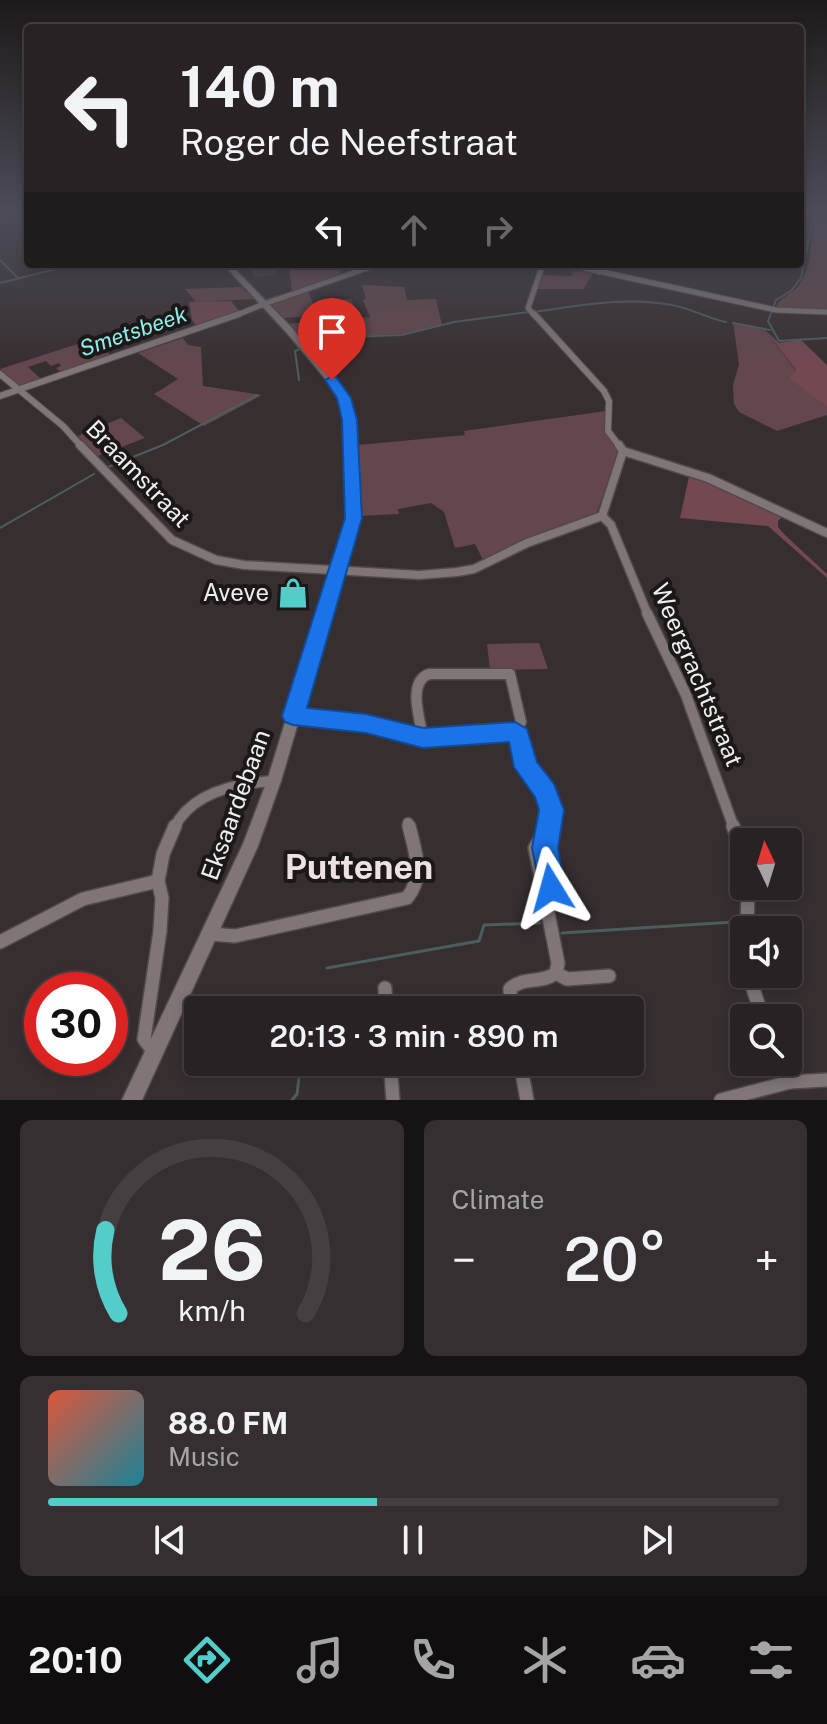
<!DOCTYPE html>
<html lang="en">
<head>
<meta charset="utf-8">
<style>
  :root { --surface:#292224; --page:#352f31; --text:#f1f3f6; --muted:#a5a4a6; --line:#453f41; --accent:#53cdca }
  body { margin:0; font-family:"Public Sans",sans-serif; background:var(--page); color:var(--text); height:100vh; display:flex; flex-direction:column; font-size:30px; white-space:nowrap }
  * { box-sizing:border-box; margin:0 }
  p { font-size:26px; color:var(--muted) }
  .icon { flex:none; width:44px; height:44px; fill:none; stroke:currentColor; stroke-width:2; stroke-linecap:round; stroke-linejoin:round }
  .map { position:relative; height:1100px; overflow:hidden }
  .drawer { display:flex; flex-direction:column; gap:20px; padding:20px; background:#171314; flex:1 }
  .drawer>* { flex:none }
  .banner { position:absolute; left:24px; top:24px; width:780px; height:244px; border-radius:8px; box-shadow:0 4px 12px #0003,0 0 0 2px var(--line); background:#292224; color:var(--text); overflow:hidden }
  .needle { width:52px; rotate:356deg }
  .tools { position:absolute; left:730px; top:828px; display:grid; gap:16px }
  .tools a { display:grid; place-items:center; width:72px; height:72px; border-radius:8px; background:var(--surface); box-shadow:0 4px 12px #0003,0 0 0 2px var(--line); font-size:40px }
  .speed { position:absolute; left:24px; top:972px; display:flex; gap:16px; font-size:40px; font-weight:700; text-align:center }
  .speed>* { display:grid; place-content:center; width:104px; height:104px; border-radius:50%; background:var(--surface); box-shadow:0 4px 12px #0003,0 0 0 2px var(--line); line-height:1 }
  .speed .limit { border:12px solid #d22; background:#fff; color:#111 }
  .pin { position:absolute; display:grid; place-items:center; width:68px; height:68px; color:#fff; margin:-82px -34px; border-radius:50% 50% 50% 0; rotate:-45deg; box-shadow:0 0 8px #0007 }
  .pin .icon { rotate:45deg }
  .me { position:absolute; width:88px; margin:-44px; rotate:352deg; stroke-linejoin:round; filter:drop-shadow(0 0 6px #0008) }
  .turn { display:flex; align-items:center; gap:28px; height:168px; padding:0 24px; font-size:36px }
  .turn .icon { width:104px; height:104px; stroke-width:2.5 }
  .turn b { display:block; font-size:56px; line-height:68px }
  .lanes { display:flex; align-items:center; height:76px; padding:0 24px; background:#0003; justify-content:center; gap:40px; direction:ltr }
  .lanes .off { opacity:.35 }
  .big { font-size:60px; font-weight:600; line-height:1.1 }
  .drawer .tile { flex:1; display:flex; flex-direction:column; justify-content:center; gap:12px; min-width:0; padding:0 28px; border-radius:12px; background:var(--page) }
  .drawer .dial { align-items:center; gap:0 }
  .dial svg { height:208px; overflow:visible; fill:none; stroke:var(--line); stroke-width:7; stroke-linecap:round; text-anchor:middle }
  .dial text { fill:var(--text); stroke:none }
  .song { display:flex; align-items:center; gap:24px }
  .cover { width:96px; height:96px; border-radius:12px; background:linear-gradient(135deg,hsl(10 70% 55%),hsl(190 70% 35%)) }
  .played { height:8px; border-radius:4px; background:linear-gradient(90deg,var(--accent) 45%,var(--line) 45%) }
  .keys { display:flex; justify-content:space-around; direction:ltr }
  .heat { display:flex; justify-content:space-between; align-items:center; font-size:44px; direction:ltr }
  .drawer .tiles { flex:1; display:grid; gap:20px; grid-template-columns:1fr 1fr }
  .tile:last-child { grid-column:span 2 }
  .trip { position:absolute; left:184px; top:996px; width:460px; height:80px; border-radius:8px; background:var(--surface); box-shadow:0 4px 12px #0003,0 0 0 2px var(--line); font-weight:600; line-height:80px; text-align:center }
  .dock { display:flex; height:128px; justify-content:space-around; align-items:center; background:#100e0e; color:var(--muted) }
  .dock .icon { width:56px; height:56px }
  .dock .selected { color:var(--accent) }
  .dock b { font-size:36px; color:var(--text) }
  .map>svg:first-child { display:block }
  .green { fill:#63474c }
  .forest { fill:#734851 }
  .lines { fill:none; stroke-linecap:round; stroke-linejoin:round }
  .stream-far1 { stroke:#4b5e5e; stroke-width:2 }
  .stream { stroke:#4b5e5e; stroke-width:3 }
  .minor-far4-casing { stroke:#514a4b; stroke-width:7 }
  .minor-far3-casing { stroke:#514a4b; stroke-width:8 }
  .minor-far2-casing { stroke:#514a4b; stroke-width:11 }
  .minor-far1-casing { stroke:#514a4b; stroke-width:13 }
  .minor-casing { stroke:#514a4b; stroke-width:16 }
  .tertiary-casing { stroke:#514a4b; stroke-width:7 }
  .secondary-casing { stroke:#514a4b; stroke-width:3 }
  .minor-far4 { stroke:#807678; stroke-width:5 }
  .minor-far3 { stroke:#807678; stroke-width:6 }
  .minor-far2 { stroke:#807678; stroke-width:8 }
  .minor-far1 { stroke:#807678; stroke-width:10 }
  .minor { stroke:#807678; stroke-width:13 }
  .tertiary { stroke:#807678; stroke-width:5 }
  .secondary { fill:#807678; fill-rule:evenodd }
  .wall { fill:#473f40 }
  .building { fill:#52494a; stroke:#393334; stroke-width:2 }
  .route { fill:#1a73e8; stroke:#114b97; stroke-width:2 }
  .labels { text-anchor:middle; stroke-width:8; stroke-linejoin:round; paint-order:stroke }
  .far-water-label { font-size:22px; font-style:italic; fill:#8fedea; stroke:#1c1818 }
  .street-label { font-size:24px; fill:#f2edee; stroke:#1c1818 }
  .poi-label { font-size:24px; fill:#f2edee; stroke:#1c1818; text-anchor:end }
  .near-quarter-label { font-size:34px; font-weight:bold; fill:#ece1e3; stroke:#1c1818 }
</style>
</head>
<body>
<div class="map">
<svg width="827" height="1100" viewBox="0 0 827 1100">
  <rect width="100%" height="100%" fill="#372e30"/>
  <!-- green -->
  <g class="green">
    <path d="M 801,212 L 825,212 L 827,215 L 827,312 L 775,309 C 780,296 795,294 801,282 C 813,263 809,241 815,220 Z"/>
    <polygon points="338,265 340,275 292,291 289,267"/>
    <polygon points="574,271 593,273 583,289 538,289 543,275 571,276"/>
    <polygon points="362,285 404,287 407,300 436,299 442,325 404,334 351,336 307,346 287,324 310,322 309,316 283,318 269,304 308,290 317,316 345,314 340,300 351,299 360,318 370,317 363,300 366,299"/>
    <polygon points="241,287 254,299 196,302 185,289"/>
    <polygon points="733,323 765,330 796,371 789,378 827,407 827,415 777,431 739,412 734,404 733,385 739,364"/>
    <polygon points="96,338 110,355 61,372 56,368 61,366 59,363 51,366 46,361 28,367 41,379 20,387 0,369"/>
    <polygon points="183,338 188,345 201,347 203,386 262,395 204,426 154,394 178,379 138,353"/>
    <polygon points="606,411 605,431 619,452 597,512 590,517 483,560 475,544 455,548 444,512 431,503 398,509 399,514 359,516 358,445 465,435 464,431"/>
    <polygon points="121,418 145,438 95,457 78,436"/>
    <polygon points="539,643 548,669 490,670 487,644"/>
  </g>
  <!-- forest -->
  <g class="forest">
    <polygon points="231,301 239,311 198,328 192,320 189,302"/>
    <polygon points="765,330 779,343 801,340 827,365 827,407 791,380 789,378 796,370"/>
    <polygon points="690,472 827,534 827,537 782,517 778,521 778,527 784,534 827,574 827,578 768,526 680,518"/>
  </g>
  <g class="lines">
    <!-- stream-far1 -->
    <g class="stream-far1">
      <polyline points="800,213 812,222 801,278 791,291 776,300 768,321 779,341 827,338"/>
      <polyline points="0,260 18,278"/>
      <polyline points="0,283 52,270 104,264"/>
      <polyline points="266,300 279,296"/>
      <path d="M 533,312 C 578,306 626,296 672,305 C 690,308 707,318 726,322"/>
      <polyline points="733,323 770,330"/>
      <polyline points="309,347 347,337 402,335 454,322 528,312"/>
      <polyline points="299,380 295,351 300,349"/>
      <polyline points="108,467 163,445 257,395"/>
      <polyline points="0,528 94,474"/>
    </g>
    <!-- stream -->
    <g class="stream">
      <polyline points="562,933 734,922"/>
      <polyline points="327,968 479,941 484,925 540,923"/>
      <polyline points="301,1006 302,1010"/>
      <polyline points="292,1100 297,1094 301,1062"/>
    </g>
    <!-- minor-far4 casing -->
    <g class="minor-far4-casing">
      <g id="minor-far4">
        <polyline points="566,264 776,310 827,312"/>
        <polyline points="599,272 615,264"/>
        <polyline points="234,316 264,304"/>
        <polyline points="535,316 528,308 543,264"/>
      </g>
    </g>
    <!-- minor-far3 casing -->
    <g class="minor-far3-casing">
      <g id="minor-far3">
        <polyline points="534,314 604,391 609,401 608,431 620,447"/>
        <polyline points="0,374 63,426 82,447"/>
        <polyline points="0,396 239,314"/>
      </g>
    </g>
    <!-- minor-far2 casing -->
    <g class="minor-far2-casing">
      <g id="minor-far2">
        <polyline points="80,445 172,540 216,560 244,565 419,575 457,572 474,569 527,543 602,516 623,451"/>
        <polyline points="619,445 623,451 708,478 827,533"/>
        <polyline points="602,516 611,525 648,615"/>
      </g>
    </g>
    <!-- minor-far1 casing -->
    <g class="minor-far1-casing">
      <g id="minor-far1">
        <polyline points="647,613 686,695 734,828"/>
        <path d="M 293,716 L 366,724 L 423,738 L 515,732 C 521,742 520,753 524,763 C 534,788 560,795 547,828"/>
        <path d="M 423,738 C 420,719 407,682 429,674 L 510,674 L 521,722 L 515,732"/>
        <polyline points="408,823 409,828"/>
        <path d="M 174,828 C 192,792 236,783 274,781"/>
      </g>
    </g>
    <!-- minor casing -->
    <g class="minor-casing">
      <g id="minor">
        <polyline points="548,826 535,848 558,963 556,973 567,979 609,976"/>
        <polyline points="733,826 744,856"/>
        <polyline points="545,836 552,879 547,899"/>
        <polyline points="747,930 748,886"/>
        <path d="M 211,934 L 235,936 L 407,898 C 425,876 415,851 409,826"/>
        <polyline points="0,942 83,899 158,881"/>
        <polyline points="748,974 763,1018"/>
        <polyline points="385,988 386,1010"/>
        <path d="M 511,1010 L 510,989 C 523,976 542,984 556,973"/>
        <polyline points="154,1052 144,1039 160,931 162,898 158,881 163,854 175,826"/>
        <polyline points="390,1062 393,1100"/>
        <polyline points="520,1062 527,1100"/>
        <polyline points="781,1062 790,1082"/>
        <polyline points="721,1100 790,1082 827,1080"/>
      </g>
    </g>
    <!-- tertiary casing -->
    <g class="tertiary-casing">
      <polyline id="tertiary" points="264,304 379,264"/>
    </g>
    <!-- secondary casing -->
    <g class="secondary-casing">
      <polygon id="secondary" points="223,264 230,264 293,329 346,394 356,430 358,518 281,781 258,846 142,1100 122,1100 243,844 267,781 348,518 346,430 338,394 287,333"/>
    </g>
    <!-- minor-far4 -->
    <use href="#minor-far4" class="minor-far4"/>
    <!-- minor-far3 -->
    <use href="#minor-far3" class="minor-far3"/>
    <!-- minor-far2 -->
    <use href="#minor-far2" class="minor-far2"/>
    <!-- minor-far1 -->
    <use href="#minor-far1" class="minor-far1"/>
    <!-- minor -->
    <use href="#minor" class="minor"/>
    <!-- tertiary -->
    <use href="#tertiary" class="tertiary"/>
    <!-- secondary -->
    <use href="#secondary" class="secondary"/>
  </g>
  <!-- wall -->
  <polygon class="wall" points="275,264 276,275 254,277 252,267"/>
  <!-- building -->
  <polygon class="building" points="253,264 275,264 275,265 252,267"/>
  <!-- sky -->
  <linearGradient id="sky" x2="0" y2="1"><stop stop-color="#1e191a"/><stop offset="0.58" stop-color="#4d4c59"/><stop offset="1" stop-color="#4d4c59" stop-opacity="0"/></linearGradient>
  <rect width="827" height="366" fill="url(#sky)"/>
  <!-- route -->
  <polygon class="route" points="332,376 336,377 351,398 357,420 362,518 307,708 366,714 423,728 515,722 527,729 537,762 554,784 564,810 558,848 565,888 561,897 551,901 542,897 532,848 539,810 535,797 514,767 509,742 423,748 366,733 293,725 285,722 282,716 345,518 342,420 337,398 325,380"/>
  <!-- icons -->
  <defs>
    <g id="shop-bare" transform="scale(2.4)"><path d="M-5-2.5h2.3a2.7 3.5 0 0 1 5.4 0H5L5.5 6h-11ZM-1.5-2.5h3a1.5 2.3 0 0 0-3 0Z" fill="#53cdca" stroke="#1c1818" stroke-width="2.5" paint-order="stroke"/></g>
  </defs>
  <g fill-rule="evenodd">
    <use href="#shop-bare" x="293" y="593"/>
  </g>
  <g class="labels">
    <!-- far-water labels -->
    <g class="far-water-label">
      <text transform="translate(133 331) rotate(-19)" y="8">Smetsbeek</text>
    </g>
    <!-- street labels -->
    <g class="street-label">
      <text transform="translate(138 474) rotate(46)" y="8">Braamstraat</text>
      <text transform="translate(697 675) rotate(67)" y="8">Weergrachtstraat</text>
      <text transform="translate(236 805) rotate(-70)" y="8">Eksaardebaan</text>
    </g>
    <!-- poi labels -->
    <g class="poi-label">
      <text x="269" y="601">Aveve</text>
    </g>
    <!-- near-quarter labels -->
    <g class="near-quarter-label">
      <text x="359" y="879">Puttenen</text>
    </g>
  </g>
</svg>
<div class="tools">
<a><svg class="needle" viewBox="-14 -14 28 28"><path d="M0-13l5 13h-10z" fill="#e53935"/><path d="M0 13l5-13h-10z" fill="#a5a4a6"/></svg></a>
<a><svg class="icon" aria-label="sound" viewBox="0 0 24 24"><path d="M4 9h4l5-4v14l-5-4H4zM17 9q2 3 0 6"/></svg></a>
<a><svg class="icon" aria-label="search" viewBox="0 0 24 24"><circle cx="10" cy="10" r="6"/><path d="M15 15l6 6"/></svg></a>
</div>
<div class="speed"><div class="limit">30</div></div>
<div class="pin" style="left:332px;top:380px;background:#d93025"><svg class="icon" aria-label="arrive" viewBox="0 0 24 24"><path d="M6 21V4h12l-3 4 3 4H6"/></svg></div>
<svg class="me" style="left:551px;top:888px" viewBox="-20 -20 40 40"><path d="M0-17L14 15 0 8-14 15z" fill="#1a73e8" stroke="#fff" stroke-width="4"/></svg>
<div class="trip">20:13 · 3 min · 890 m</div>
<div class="banner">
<div class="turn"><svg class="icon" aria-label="left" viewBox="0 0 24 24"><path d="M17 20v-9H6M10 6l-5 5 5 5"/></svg><div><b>140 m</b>Roger de Neefstraat</div></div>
<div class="lanes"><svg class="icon" aria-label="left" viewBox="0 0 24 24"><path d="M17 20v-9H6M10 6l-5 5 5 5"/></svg><svg class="icon off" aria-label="ahead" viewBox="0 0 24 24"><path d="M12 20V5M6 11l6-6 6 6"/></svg><svg class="icon off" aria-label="right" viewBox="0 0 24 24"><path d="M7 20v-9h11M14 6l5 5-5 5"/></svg></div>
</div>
</div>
<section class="drawer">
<div class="tiles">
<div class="tile dial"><svg viewBox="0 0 100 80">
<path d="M14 69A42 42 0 1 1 86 69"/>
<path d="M14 69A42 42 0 0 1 9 37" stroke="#53cdca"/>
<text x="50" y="56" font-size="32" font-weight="700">26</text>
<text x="50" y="72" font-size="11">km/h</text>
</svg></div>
<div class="tile"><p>Climate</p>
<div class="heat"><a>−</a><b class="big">20°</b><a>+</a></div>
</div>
<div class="tile">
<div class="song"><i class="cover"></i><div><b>88.0 FM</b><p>Music</p></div></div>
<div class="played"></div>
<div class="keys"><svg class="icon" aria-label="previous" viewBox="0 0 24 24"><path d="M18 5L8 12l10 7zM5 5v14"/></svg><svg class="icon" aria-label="pause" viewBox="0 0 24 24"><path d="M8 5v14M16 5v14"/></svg><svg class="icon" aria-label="next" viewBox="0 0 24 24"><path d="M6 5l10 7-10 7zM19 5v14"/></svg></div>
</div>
</div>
</section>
<nav class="dock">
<b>20:10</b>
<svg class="icon selected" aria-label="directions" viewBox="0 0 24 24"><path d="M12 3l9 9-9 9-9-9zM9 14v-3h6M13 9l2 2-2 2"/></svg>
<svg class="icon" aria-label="music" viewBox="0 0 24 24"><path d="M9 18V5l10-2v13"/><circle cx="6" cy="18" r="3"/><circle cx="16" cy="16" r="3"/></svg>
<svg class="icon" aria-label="phone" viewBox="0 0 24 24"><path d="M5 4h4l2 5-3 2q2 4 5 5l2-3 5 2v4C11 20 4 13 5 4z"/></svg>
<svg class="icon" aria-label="climate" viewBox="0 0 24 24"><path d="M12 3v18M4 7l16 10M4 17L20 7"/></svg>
<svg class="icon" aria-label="car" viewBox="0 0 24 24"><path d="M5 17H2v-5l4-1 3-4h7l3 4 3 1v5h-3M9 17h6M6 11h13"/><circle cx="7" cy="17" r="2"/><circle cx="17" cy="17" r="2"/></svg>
<svg class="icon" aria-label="filters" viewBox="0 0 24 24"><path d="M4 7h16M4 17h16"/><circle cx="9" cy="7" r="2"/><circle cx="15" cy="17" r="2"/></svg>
</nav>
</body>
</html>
